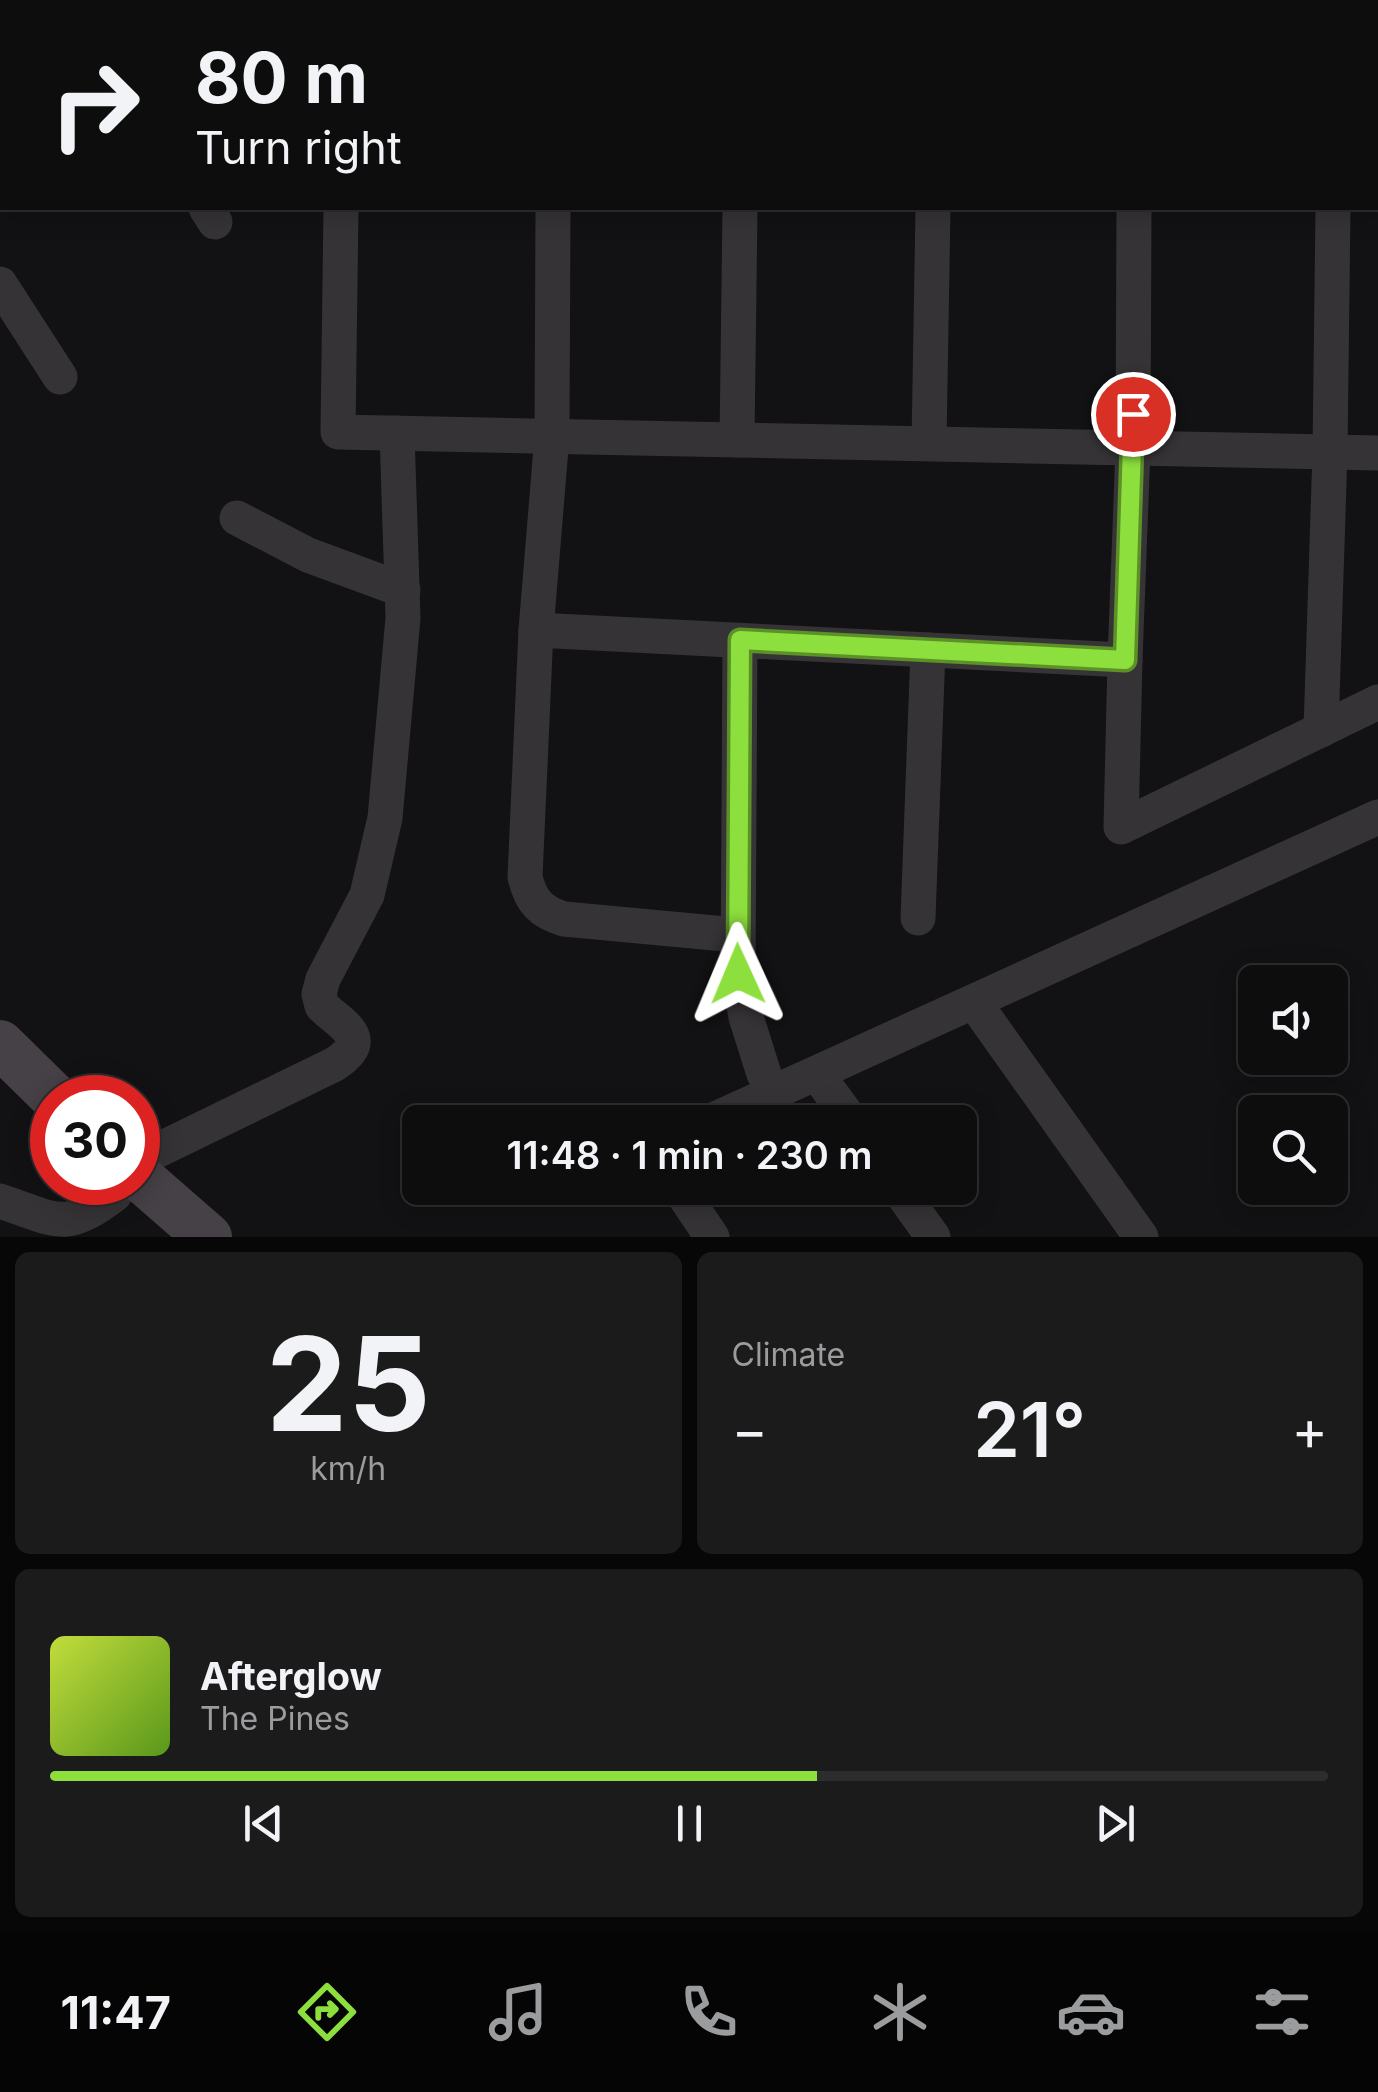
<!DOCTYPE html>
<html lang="en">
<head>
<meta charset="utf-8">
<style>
  :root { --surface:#0e0d0e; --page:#1c1b1c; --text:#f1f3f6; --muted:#9b9c9e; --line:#2e2d2e; --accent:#8ddf3d }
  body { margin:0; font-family:Inter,sans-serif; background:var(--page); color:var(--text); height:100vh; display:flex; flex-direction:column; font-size:38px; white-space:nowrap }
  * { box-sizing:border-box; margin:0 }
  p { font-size:32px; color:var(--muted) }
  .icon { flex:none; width:55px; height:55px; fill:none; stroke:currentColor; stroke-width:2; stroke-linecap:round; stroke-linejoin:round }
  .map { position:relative; height:1237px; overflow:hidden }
  .sheet { display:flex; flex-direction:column; gap:15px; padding:15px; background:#080708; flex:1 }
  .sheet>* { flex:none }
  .top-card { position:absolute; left:0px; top:0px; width:1380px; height:210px; box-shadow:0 5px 25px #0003,0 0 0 2px var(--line); background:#0e0d0e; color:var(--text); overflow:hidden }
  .buttons { position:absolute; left:1238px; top:965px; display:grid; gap:20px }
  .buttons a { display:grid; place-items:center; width:110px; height:110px; border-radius:15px; background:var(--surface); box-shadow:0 5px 25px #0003,0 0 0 2px var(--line); font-size:50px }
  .speed { position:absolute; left:30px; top:1075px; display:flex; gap:20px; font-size:50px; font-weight:700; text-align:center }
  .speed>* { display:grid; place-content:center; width:130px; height:130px; border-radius:50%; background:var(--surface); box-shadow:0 5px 25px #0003,0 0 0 2px var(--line); line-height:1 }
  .speed .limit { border:15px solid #d22; background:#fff; color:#111 }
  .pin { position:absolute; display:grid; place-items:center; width:85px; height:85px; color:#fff; margin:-42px; border:5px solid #fff; border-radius:50%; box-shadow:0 2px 10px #0007 }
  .me { position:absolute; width:110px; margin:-55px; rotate:359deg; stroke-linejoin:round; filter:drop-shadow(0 0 8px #0008) }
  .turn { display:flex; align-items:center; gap:35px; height:210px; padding:0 30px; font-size:45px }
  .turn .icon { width:130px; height:130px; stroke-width:2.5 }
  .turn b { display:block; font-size:70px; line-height:85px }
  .big { font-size:75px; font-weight:600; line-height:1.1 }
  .sheet .card { flex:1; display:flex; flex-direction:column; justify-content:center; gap:15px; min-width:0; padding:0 35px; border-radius:15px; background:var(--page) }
  .sheet .dial { align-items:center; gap:0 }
  .dial b { font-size:130px; line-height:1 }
  .song { display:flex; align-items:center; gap:30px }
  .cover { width:120px; height:120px; border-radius:15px; background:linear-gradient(135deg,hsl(70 70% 55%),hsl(90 70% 35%)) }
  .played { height:10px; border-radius:5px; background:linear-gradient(90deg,var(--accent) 60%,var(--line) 60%) }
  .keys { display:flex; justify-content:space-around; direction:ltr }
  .heat { display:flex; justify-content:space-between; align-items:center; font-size:55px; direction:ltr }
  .sheet .tiles { flex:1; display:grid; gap:15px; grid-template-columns:1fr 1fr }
  .card:last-child { grid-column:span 2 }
  .trip { position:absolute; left:402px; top:1105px; width:575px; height:100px; border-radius:15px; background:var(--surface); box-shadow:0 5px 25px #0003,0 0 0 2px var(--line); font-weight:600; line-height:100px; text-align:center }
  .menu { display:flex; height:160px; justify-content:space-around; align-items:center; background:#060506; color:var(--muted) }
  .menu .icon { width:70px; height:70px }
  .menu .on { color:var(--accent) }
  .menu b { font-size:45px; color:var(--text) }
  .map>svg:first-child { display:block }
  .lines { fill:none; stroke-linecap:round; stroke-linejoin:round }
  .minor { stroke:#363337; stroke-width:35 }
  .secondary { stroke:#454147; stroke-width:48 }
  .route-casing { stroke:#5c9128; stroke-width:25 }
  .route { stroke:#8ddf3d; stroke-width:18 }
</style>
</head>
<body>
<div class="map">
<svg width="1378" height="1237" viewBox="0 0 1378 1237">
  <rect width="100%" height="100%" fill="#121113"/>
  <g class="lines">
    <!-- minor -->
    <g class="minor">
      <polyline points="88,0 90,2"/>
      <polyline points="222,2 225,0"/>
      <polyline points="343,2 343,0"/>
      <polyline points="554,2 554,0"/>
      <polyline points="937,2 937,0"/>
      <polyline points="1135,2 1135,0"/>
      <polyline points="1335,2 1335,0"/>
      <polyline points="206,208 215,222"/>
      <polyline points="341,208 338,432 1378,453"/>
      <polyline points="553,208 552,436 536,630 1125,660 1133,448 1134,208"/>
      <polyline points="0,284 60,377"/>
      <polyline points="737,440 740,208"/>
      <polyline points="929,443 933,208"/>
      <polyline points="237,518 308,555 403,590"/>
      <path d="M 536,630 L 525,877 C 531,902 541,912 564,919 L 736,935"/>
      <polyline points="740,641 738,973 746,1017 764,1074"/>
      <polyline points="1125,660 1121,827 1378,702"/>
      <polyline points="1321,730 1330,452 1333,208"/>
      <polyline points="918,918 928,650"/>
      <polyline points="974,1002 1141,1237"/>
      <polyline points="817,1074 852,1122"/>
      <polyline points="709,1122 1378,817"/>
      <path d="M 138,1160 L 335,1064 C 374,1038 341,1025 322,1006 L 319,994 L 323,979 L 367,895 L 385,818 L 403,618 L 397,433"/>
      <polyline points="679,1188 712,1237"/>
      <polyline points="898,1188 933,1237"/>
      <path d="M 0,1201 C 57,1220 64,1233 115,1194"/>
    </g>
    <!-- secondary -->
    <g class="secondary">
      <polyline points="0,1044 55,1098"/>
      <polyline points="138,1176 208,1237"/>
    </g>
  </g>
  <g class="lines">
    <!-- route casing -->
    <g class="route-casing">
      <polyline id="route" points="738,974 740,640 1125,660 1133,414"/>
    </g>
    <!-- route -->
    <use href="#route" class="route"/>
  </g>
</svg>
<div class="buttons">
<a><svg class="icon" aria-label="sound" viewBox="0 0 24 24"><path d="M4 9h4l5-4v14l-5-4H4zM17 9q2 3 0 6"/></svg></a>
<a><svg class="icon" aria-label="search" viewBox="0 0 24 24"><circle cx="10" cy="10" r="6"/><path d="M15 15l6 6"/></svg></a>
</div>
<div class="speed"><div class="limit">30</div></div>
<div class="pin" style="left:1133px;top:414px;background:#d93025"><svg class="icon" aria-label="arrive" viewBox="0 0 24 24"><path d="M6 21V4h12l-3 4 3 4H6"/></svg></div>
<svg class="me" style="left:738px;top:974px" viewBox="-20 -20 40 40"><path d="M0-17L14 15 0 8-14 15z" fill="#8ddf3d" stroke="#fff" stroke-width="4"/></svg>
<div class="trip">11:48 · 1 min · 230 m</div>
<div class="top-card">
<div class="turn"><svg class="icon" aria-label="right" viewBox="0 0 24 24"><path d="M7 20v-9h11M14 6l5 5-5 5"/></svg><div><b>80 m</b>Turn right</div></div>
</div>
</div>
<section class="sheet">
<div class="tiles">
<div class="card dial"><b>25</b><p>km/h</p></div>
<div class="card"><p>Climate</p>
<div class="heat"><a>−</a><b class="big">21°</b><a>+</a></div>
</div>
<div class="card">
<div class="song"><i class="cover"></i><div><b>Afterglow</b><p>The Pines</p></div></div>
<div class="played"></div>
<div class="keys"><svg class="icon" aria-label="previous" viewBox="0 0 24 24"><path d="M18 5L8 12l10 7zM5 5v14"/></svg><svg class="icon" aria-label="pause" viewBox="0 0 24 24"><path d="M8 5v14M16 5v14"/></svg><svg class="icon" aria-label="next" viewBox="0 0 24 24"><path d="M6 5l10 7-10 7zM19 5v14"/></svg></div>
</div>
</div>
</section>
<nav class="menu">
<b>11:47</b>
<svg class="icon on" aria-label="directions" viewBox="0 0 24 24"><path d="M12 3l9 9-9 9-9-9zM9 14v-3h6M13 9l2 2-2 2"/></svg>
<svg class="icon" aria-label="music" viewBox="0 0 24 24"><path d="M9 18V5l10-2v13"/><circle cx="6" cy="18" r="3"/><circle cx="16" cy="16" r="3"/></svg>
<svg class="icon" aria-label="phone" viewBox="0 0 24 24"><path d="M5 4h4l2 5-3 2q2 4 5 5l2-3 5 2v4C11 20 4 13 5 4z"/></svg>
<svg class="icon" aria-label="climate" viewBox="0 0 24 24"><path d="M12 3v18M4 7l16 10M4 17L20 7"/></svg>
<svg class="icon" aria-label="car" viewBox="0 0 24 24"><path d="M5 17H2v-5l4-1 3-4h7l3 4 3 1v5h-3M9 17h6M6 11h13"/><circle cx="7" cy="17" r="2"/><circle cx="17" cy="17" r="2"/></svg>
<svg class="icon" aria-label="filters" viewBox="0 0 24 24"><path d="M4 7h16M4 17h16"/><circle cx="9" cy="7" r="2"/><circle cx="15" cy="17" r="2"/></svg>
</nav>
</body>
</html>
